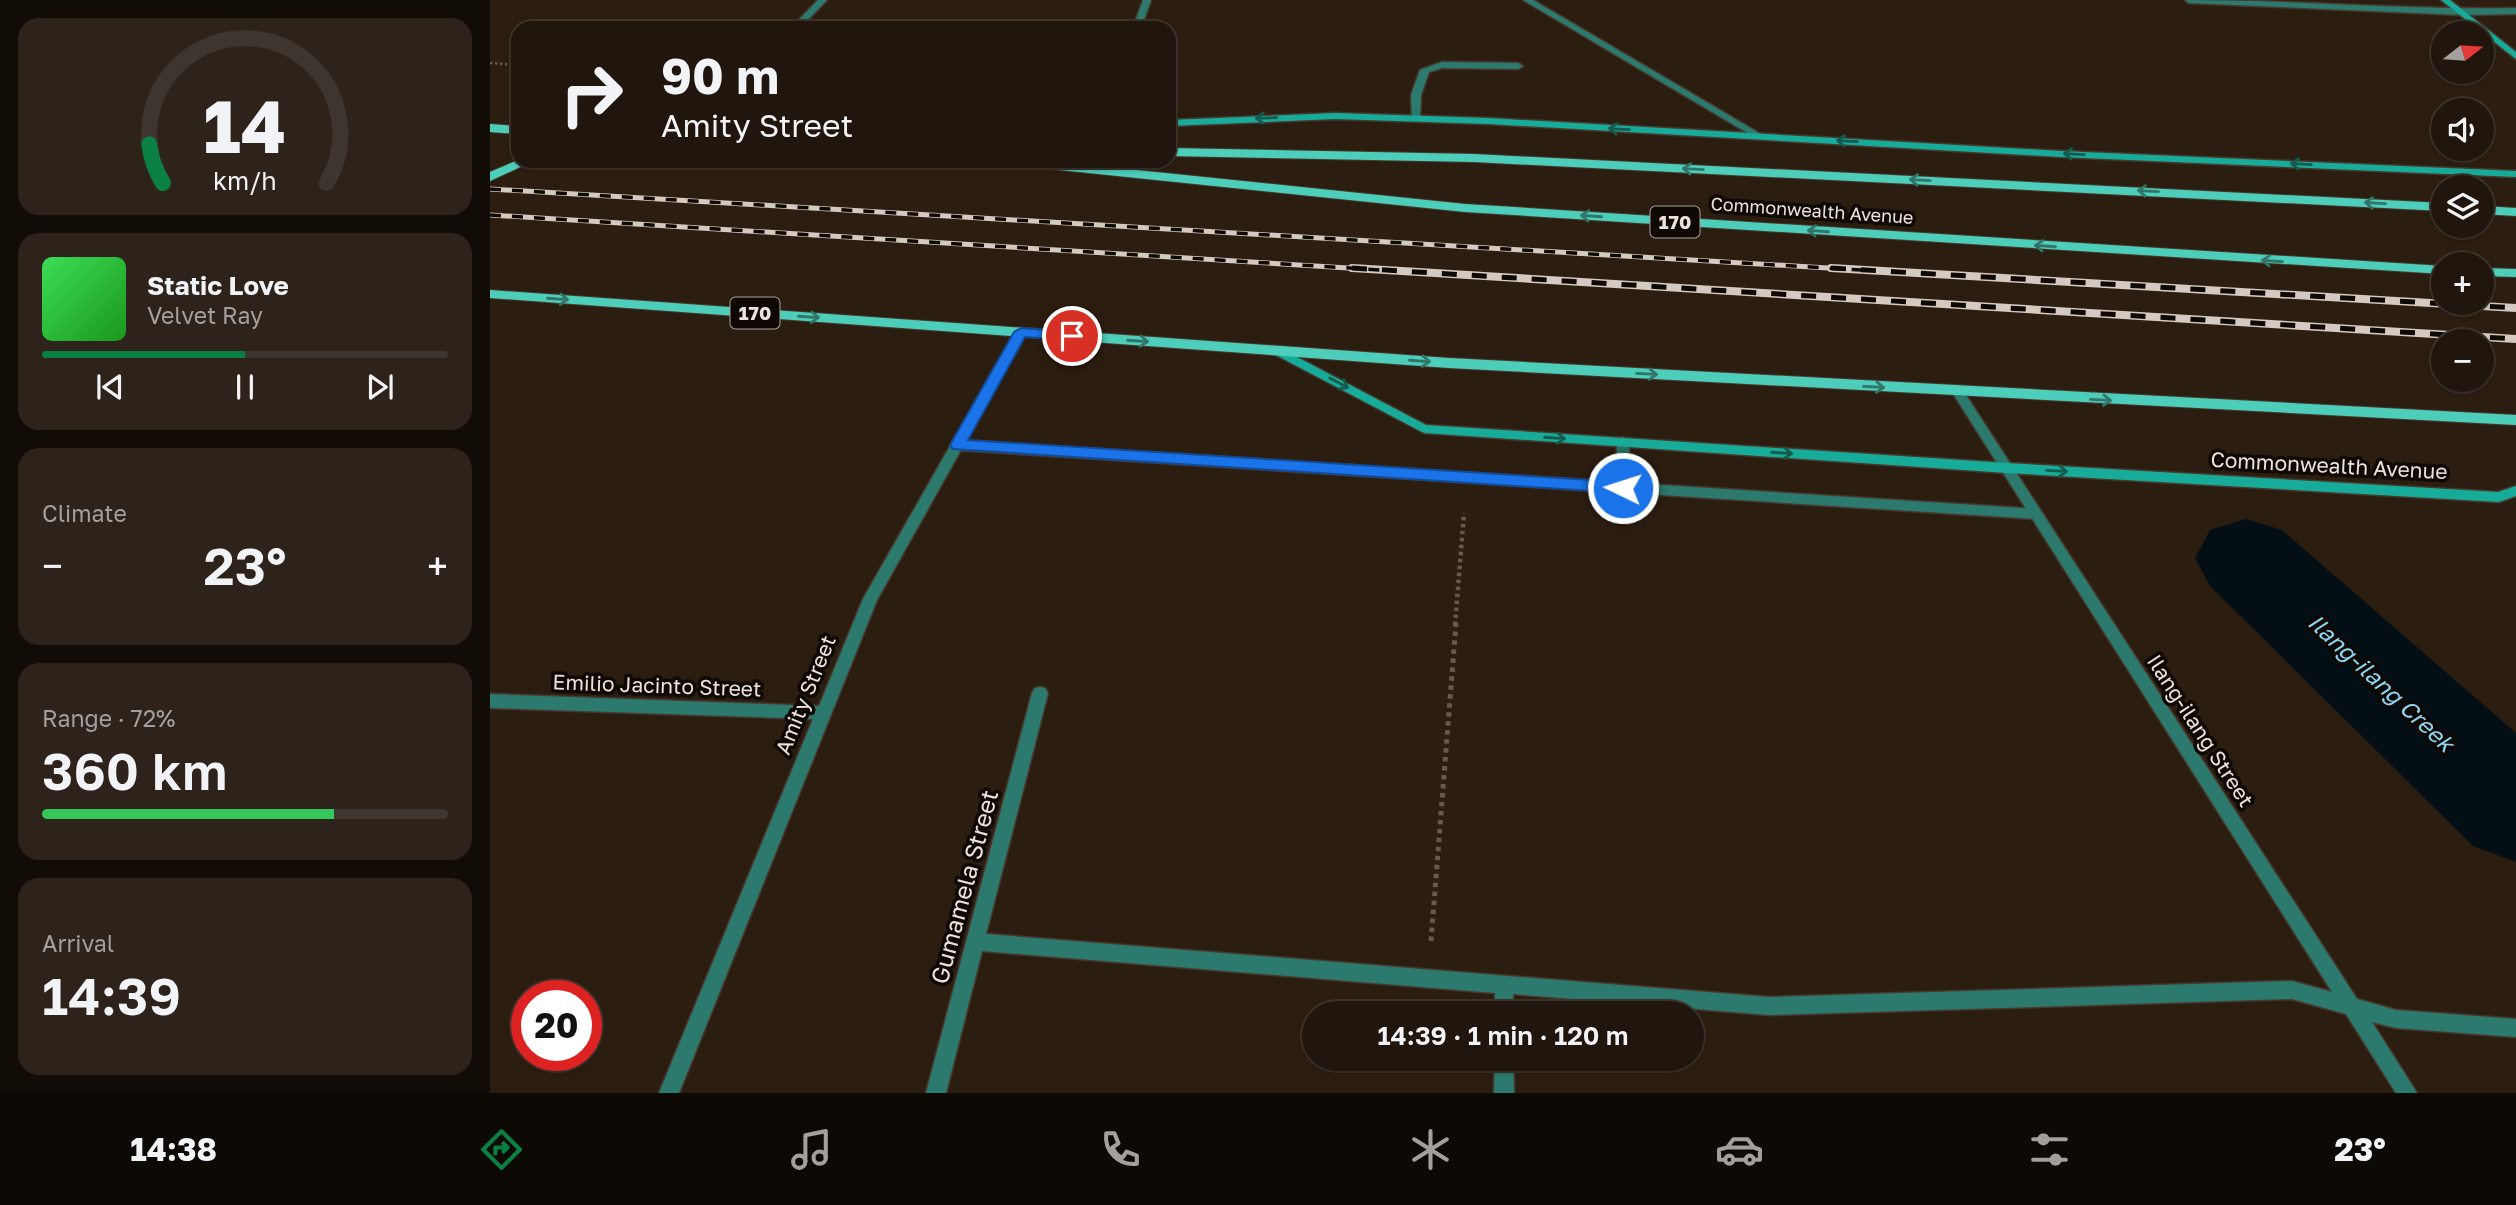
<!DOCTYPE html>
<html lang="en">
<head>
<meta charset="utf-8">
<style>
  :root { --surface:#21160d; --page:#2d231b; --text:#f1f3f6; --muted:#a29f9d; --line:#3e352e; --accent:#0b8043 }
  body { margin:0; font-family:"Golos Text",sans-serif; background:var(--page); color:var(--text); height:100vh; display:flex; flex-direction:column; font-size:26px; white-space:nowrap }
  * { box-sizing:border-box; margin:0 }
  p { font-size:23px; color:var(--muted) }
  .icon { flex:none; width:38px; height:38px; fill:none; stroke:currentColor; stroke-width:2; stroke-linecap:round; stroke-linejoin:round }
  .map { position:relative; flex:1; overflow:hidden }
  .side { display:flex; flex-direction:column; gap:18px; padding:18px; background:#120c07; width:490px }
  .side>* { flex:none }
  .banner { position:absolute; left:21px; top:21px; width:665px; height:147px; border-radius:21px; box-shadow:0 2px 5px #0004,0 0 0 2px var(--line); background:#21160d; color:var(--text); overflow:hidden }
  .needle { width:46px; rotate:73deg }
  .buttons { position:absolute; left:1941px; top:21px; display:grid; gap:14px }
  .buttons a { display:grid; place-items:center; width:63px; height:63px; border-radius:50%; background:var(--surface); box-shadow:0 2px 5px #0004,0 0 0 2px var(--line); font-size:35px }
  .speed { position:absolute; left:21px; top:980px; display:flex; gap:14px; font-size:35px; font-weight:700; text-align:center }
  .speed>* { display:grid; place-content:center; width:91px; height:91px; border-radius:50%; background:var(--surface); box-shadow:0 2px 5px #0004,0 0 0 2px var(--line); line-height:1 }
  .speed .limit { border:10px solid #d22; background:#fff; color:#111 }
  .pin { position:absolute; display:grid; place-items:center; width:60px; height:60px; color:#fff; margin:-30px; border:4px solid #fff; border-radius:50%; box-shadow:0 2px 7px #0007 }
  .me { position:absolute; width:77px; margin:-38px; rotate:274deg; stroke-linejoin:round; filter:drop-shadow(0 0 5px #0008) }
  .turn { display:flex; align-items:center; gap:24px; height:147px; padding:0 35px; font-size:32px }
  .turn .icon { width:91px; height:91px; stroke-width:2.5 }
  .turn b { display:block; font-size:49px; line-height:60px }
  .big { font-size:52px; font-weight:600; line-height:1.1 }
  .side .tile { flex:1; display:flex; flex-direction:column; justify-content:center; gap:10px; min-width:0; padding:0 24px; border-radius:21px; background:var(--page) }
  .side .dial { align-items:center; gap:0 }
  .dial svg { height:182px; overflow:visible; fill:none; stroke:var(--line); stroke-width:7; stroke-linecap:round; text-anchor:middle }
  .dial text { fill:var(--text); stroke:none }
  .song { display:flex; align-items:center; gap:21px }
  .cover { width:84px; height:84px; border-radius:10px; background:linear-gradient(135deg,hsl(130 70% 55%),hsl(120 70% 35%)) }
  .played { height:7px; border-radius:4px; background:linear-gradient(90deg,var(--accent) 50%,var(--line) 50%) }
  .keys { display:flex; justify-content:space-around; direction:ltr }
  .heat { display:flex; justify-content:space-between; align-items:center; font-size:38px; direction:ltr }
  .charge { height:10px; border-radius:5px; background:linear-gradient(90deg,#34c759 72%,var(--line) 0) }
  .trip { position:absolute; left:812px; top:1001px; width:402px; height:70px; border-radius:35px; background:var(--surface); box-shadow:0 2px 5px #0004,0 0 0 2px var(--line); font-weight:600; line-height:70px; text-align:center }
  .menu { display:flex; height:112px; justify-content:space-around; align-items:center; background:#0d0905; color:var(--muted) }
  .menu .icon { width:49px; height:49px }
  .menu .current { color:var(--accent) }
  .menu b { font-size:32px; color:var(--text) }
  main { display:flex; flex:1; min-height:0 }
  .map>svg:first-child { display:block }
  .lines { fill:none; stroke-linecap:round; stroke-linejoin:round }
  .river { fill:#030f15; fill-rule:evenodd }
  .lane-casing { stroke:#47392d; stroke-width:3 }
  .street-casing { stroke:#47392d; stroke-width:3 }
  .secondary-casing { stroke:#47392d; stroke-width:3 }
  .primary-casing { stroke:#47392d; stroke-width:2 }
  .path-far2 { stroke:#67594e; stroke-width:2.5; stroke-dasharray:2.5 2.5; stroke-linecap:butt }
  .path-far1 { stroke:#67594e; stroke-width:4.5; stroke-dasharray:3.5 3.5; stroke-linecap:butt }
  .path { stroke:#67594e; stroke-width:5; stroke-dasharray:4.5 4.5; stroke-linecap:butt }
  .lane { fill:#2c796d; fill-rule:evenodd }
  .street { fill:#2c796d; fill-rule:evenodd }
  .secondary { fill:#17ac99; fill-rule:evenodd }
  .primary { fill:#4cceba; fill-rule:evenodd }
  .rail-far1-casing { stroke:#d5cac1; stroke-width:5 }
  .rail-casing { stroke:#d5cac1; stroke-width:8 }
  .rail-far1 { stroke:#0f0905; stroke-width:3.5; stroke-dasharray:11; stroke-linecap:butt }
  .rail { stroke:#0f0905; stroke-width:5; stroke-dasharray:15; stroke-linecap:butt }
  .oneway { stroke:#135a4f }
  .oneway2 { stroke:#317569 }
  .route { fill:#1a73e8; stroke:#114b97; stroke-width:2 }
  .labels { text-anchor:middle; stroke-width:7; stroke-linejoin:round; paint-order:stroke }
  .far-street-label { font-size:18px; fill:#ede2da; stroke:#0f0905 }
  .shield { fill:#0f0905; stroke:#aaa19a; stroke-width:2 }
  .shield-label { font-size:19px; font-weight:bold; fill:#ede2da }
  .street-label { font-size:21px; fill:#ede2da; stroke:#0f0905 }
  .water-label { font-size:23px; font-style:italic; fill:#8cd6f4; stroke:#0f0905 }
  .near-street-label { font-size:24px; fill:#ede2da; stroke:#0f0905 }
</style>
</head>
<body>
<main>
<section class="side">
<div class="tile dial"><svg viewBox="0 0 100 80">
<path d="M14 69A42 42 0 1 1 86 69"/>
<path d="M14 69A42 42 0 0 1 8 52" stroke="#0b8043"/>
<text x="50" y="56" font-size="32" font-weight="700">14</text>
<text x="50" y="72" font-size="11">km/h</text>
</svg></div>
<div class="tile">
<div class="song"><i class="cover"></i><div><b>Static Love</b><p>Velvet Ray</p></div></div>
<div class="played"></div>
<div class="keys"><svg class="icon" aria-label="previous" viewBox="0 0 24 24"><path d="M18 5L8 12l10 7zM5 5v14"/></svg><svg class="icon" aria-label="pause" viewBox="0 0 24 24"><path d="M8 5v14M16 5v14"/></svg><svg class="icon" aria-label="next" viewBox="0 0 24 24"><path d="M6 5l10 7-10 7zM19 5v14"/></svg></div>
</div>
<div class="tile"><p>Climate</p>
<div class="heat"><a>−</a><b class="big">23°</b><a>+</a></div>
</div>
<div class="tile"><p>Range · 72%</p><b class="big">360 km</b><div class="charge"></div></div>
<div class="tile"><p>Arrival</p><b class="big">14:39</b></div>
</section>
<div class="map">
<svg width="2026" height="1093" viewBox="0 0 2026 1093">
  <rect width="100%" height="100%" fill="#2c1d11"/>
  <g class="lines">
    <!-- river -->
    <polygon class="river" points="1756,519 1792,530 2026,733 2026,862 1983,846 1720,586 1705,558 1720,530"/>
    <!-- lane casing -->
    <g class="lane-casing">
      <g id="lane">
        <polygon points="653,0 661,0 651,28 643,28"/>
        <polygon points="952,62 1028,63 1033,66 1028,69 952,68 939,72 931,95 930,119 922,121 921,95 930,70"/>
        <polygon points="1133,437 1139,442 1140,483 1546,509 1553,514 1546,519 468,450 462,445 468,440 1126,482 1127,442"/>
      </g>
    </g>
    <!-- street casing -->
    <g class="street-casing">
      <g id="street">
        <polygon points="328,0 337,0 310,28 301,28"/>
        <polygon points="1033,0 1043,0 1274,136 1266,138"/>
        <path d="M 1695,0 C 1805,0 1916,10 2026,8 L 2026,14 L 1972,15 L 1699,3 Z"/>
        <polygon points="531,328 537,332 387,600 189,1093 169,1093 323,719 0,708 0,694 329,706 373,599 525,332"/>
        <polygon points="1468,388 1472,389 1867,999 1906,1010 2026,1019 2026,1037 1906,1028 1882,1022 1927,1093 1906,1093 1856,1014 1802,999 1279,1015 1023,994 1023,1013 1005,1013 1005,993 492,951 456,1093 436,1093 542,693 545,688 550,687 555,688 558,693 496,934 1279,997 1802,981 1842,992 1464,395 1462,392"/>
        <polygon points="1005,1059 1023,1059 1024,1093 1004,1093"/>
      </g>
    </g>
    <!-- secondary casing -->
    <g class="secondary-casing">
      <g id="secondary">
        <polygon points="1951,0 1960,0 2026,52 2026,59"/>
        <polygon points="845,113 998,118 1571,151 2026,171 2026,177 1571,157 998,124 845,119 679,126 679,120"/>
        <polygon points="788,347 936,425 1517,463 2008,492 2026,486 2026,496 2009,502 1517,473 934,433 784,354 782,351 784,348"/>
      </g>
    </g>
    <!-- primary casing -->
    <g class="primary-casing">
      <g id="primary">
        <polygon points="0,124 28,126 28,134 0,132"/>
        <polygon points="679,148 984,154 1953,203 1953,211 984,162 679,156"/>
        <polygon points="28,160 43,161 0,181 0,172"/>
        <polygon points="516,161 559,161 975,204 1953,266 1953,274 975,212 522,165"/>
        <polygon points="1992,206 2026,208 2026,216 1992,214"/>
        <polygon points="1992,268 2026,269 2026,277 1992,276"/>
        <polygon points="0,290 959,358 2026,415 2026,425 959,368 0,298"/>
      </g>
    </g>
    <!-- path-far2 -->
    <polyline class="path-far2" points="0,63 28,65"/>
    <!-- path-far1 -->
    <polyline class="path-far1" points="965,625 974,513"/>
    <!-- path -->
    <polyline class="path" points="941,941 966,623"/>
    <!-- lane -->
    <use href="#lane" class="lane"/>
    <!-- street -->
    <use href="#street" class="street"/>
    <!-- secondary -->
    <use href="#secondary" class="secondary"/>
    <!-- primary -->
    <use href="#primary" class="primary"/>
    <!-- rail-far1 casing -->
    <g class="rail-far1-casing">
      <g id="rail-far1">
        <polyline points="0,189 1371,270"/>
        <polyline points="0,215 891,270"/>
      </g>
    </g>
    <!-- rail casing -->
    <g class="rail-casing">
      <g id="rail">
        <polyline points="862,268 2026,339"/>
        <polyline points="1341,268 2026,308"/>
      </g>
    </g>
    <!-- rail-far1 -->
    <use href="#rail-far1" class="rail-far1"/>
    <!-- rail -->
    <use href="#rail" class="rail"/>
  </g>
  <!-- one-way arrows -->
  <defs><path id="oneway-shaft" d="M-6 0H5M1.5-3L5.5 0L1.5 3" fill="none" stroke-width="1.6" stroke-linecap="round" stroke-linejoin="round" transform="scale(1.75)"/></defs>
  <g class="oneway">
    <use href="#oneway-shaft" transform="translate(776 118) rotate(178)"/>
    <use href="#oneway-shaft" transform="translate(1129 129) rotate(-177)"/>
    <use href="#oneway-shaft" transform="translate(1357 141) rotate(-177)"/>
    <use href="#oneway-shaft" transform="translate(1584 154) rotate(-177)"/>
    <use href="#oneway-shaft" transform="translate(1811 164) rotate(-177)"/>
    <use href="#oneway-shaft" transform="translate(849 383) rotate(28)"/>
    <use href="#oneway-shaft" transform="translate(1065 438) rotate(4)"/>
    <use href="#oneway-shaft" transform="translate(1292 453) rotate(4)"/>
    <use href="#oneway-shaft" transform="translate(1567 471) rotate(3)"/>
  </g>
  <g class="oneway2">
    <use href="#oneway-shaft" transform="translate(1203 169) rotate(-177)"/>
    <use href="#oneway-shaft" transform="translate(1430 180) rotate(-177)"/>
    <use href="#oneway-shaft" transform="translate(1658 191) rotate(-177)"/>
    <use href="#oneway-shaft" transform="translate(1885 203) rotate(-177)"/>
    <use href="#oneway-shaft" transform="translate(1101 216) rotate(-176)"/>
    <use href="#oneway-shaft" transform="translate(1328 231) rotate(-176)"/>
    <use href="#oneway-shaft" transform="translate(1555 246) rotate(-176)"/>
    <use href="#oneway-shaft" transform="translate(1782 261) rotate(-176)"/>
    <use href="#oneway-shaft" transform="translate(68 299) rotate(4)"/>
    <use href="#oneway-shaft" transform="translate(319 317) rotate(4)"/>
    <use href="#oneway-shaft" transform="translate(648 341) rotate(4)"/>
    <use href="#oneway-shaft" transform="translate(930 361) rotate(4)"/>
    <use href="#oneway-shaft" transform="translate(1157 374) rotate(3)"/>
    <use href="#oneway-shaft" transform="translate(1384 387) rotate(3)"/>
    <use href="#oneway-shaft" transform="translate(1611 400) rotate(3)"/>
  </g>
  <!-- route -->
  <polygon class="route" points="531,328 582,332 589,336 582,340 535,337 478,440 1133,482 1141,488 1133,493 463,449 460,445 524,332"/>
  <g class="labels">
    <!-- far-street labels -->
    <g class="far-street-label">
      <text transform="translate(1322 211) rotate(4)" y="6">Commonwealth Avenue</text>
    </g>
    <!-- shield labels -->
    <g class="shield">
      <rect x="1160.5" y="206.5" width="49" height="31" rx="5"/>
      <rect x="240.5" y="297.5" width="49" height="31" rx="5"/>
    </g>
    <g class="shield-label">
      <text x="1185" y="229">170</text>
      <text x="265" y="320">170</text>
    </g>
    <!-- street labels -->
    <g class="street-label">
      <text transform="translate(1839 466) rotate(3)" y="7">Commonwealth Avenue</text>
      <text transform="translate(167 686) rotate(2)" y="7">Emilio Jacinto Street</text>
      <text transform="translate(316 695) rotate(-68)" y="7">Amity Street</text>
      <text transform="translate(1710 731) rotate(57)" y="7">Ilang-ilang Street</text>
    </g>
    <!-- water labels -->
    <g class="water-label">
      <text transform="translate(1891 683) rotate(43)" y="8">Ilang-ilang Creek</text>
    </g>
    <!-- near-street labels -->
    <g class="near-street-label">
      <text transform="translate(475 887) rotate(-75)" y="8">Gumamela Street</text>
    </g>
  </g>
</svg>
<div class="buttons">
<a><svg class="needle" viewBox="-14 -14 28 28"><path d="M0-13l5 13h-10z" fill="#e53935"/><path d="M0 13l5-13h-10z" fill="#a29f9d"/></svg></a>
<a><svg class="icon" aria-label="sound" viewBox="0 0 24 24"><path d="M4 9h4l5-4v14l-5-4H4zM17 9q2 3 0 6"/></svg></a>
<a><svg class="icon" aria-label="layers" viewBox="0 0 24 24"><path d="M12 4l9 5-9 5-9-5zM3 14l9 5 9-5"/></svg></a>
<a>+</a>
<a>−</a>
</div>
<div class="speed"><div class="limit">20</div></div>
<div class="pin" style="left:582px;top:336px;background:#d93025"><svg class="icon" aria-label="arrive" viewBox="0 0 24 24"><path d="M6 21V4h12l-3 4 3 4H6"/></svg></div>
<svg class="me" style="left:1133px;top:488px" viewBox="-20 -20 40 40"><circle r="17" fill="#1a73e8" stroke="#fff" stroke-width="3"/><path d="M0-11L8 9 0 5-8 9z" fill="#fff"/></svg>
<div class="trip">14:39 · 1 min · 120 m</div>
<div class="banner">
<div class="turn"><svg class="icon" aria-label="right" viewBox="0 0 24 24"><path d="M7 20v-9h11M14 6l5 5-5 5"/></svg><div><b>90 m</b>Amity Street</div></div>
</div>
</div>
</main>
<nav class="menu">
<b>14:38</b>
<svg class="icon current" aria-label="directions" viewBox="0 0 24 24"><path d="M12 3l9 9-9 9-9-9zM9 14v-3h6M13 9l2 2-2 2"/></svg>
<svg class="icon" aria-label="music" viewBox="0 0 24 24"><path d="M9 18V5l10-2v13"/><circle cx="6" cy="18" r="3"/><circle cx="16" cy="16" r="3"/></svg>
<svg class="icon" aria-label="phone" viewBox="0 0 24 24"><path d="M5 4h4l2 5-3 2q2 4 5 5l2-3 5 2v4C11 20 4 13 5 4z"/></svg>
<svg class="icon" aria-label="climate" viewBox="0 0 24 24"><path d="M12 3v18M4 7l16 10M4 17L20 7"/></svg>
<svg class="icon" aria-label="car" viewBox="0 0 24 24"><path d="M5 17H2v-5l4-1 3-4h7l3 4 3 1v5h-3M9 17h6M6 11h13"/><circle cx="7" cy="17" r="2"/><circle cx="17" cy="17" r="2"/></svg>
<svg class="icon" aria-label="filters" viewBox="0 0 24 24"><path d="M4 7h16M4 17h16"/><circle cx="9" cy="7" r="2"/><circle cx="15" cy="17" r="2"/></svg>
<b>23°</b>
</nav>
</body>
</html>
